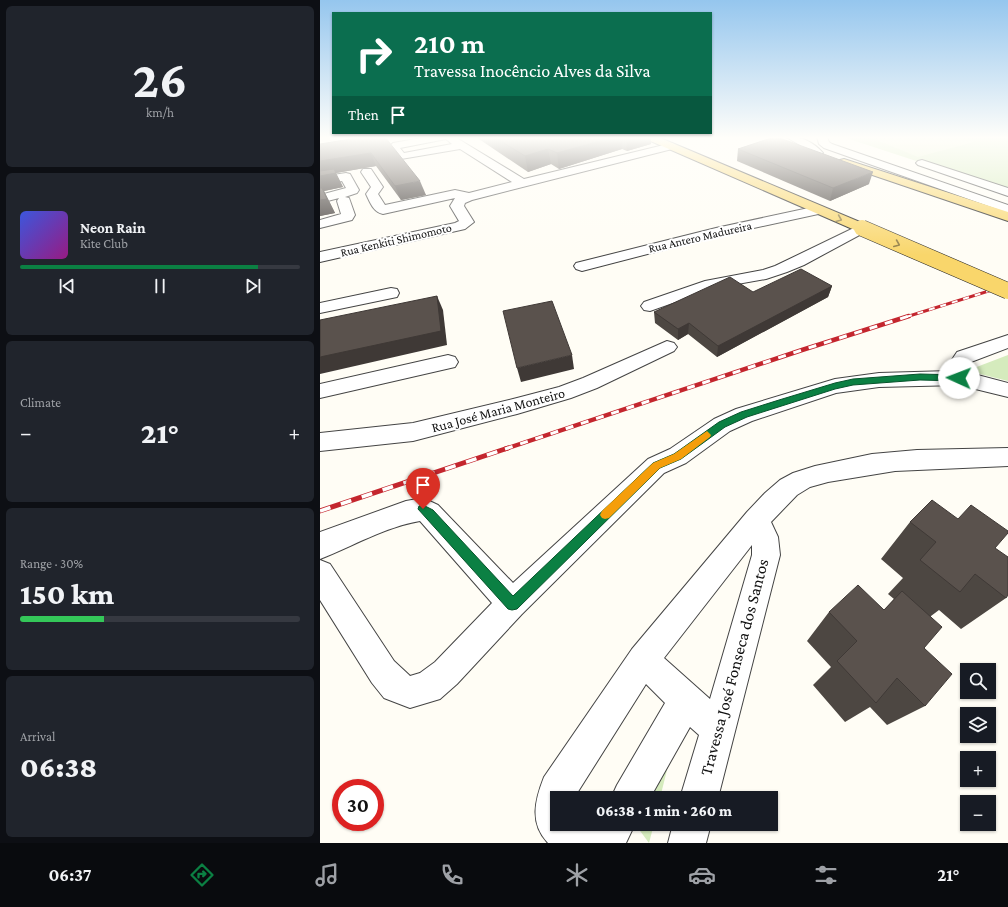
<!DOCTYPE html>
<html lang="en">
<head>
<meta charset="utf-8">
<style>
  :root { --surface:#171b24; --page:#20242c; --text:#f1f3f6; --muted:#9ea1a6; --line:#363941; --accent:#0b8043 }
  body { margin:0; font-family:"Crimson Pro",serif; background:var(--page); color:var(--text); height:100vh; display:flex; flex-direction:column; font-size:15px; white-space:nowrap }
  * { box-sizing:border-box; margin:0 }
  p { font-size:13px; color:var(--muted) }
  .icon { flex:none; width:22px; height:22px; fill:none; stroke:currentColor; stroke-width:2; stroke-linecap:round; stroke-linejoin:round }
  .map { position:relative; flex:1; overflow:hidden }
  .details { display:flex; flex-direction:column; gap:6px; padding:6px; background:#0d0f14; width:320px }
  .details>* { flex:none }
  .top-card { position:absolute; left:12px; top:12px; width:380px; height:122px; border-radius:0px; box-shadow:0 1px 3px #0004; background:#0b6e4f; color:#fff; overflow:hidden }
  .tools { position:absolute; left:640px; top:663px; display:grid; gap:8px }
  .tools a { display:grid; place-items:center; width:36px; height:36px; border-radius:0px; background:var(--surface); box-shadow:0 1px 3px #0004; font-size:20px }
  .speed { position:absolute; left:12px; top:779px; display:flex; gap:8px; font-size:20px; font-weight:700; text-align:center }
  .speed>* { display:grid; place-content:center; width:52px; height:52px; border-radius:50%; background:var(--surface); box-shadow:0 1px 3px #0004; line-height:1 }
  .speed .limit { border:6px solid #d22; background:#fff; color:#111 }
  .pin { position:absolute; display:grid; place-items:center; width:34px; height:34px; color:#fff; margin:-41px -17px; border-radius:50% 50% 50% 0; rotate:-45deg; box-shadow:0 0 4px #0007 }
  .pin .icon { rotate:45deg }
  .me { position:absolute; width:44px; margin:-22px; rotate:272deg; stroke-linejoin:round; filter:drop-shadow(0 0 3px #0008) }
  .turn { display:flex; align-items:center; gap:14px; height:84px; padding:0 16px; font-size:18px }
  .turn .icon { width:52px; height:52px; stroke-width:2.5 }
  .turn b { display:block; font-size:28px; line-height:34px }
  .then { display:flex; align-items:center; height:38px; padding:0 16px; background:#0003; gap:8px; font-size:15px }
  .big { font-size:30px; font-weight:800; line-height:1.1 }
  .details .widget { flex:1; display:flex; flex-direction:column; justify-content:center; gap:6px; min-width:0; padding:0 14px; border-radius:6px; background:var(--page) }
  .details .dial { align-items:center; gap:0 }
  .dial b { font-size:52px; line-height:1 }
  .song { display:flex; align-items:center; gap:12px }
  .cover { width:48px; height:48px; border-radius:6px; background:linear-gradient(135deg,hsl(230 70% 55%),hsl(310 70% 35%)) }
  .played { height:4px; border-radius:2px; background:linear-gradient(90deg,var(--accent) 85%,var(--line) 85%) }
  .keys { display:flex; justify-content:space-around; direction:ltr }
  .heat { display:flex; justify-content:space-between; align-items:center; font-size:22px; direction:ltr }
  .charge { height:6px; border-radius:3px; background:linear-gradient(90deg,#34c759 30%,var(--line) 0) }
  .trip { position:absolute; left:230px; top:791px; width:228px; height:40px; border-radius:0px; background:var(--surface); box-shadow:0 1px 3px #0004; font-weight:800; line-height:40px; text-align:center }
  .tab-bar { display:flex; height:64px; justify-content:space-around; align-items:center; background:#090b0e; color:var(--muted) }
  .tab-bar .icon { width:28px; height:28px }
  .tab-bar .selected { color:var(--accent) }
  .tab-bar b { font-size:18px; color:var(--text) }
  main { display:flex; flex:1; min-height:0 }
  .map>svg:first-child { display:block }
  .green { fill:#d5ebbd }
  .pitch { fill:#e6f2cf }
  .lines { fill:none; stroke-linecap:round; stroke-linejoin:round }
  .minor-casing { stroke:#444; stroke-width:2 }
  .major-casing { stroke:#222; stroke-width:2 }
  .minor { fill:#fff; fill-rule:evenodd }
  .major { fill:#f9d66b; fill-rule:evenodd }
  .rail-far2-casing { stroke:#c4262e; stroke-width:3 }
  .rail-far1-casing { stroke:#c4262e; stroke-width:4.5 }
  .rail-casing { stroke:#c4262e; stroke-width:5 }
  .rail-far2 { stroke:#fff; stroke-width:2; stroke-dasharray:6; stroke-linecap:butt }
  .rail-far1 { stroke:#fff; stroke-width:3; stroke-dasharray:8; stroke-linecap:butt }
  .rail { stroke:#fff; stroke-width:3.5; stroke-dasharray:11; stroke-linecap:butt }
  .major-bridge-casing { stroke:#222; stroke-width:17; stroke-linecap:butt }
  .major-bridge { stroke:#f9d66b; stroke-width:16 }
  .wall { fill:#4d4742 }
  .shaded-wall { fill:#3f3936 }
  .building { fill:#5a524d; stroke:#3f3936 }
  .oneway { stroke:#917d42 }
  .route { fill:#0b8043; stroke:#07532c }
  .slow { fill:#f59e0b }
  .labels { text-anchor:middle; stroke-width:4; stroke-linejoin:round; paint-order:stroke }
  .far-street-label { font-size:12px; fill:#111; stroke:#fff }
  .street-label { font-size:14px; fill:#111; stroke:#fff }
  .near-street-label { font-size:17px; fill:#111; stroke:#fff }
</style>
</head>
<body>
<main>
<section class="details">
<div class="widget dial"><b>26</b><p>km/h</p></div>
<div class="widget">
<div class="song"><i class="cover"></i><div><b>Neon Rain</b><p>Kite Club</p></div></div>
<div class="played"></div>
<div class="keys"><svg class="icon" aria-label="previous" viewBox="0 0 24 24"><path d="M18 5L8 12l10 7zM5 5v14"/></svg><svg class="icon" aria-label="pause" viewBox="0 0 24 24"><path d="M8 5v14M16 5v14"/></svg><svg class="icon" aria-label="next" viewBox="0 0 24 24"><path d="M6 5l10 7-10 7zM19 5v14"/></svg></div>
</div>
<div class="widget"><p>Climate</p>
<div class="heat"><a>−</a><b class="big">21°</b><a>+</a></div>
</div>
<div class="widget"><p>Range · 30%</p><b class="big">150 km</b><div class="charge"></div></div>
<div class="widget"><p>Arrival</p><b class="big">06:38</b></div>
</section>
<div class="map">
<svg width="688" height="843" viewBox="0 0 688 843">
  <rect width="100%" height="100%" fill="#fffdf5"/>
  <!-- green -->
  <g class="green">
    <polygon points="523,137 688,137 688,191"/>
    <polygon points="688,355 688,381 652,372 654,368"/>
    <polygon points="349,762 340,798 328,798"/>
    <polygon points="315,824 334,824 329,843"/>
  </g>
  <!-- pitch -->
  <polygon class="pitch" points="549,137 640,137 654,142 598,157"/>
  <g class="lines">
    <!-- minor casing -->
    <g class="minor-casing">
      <g id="minor">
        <path d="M 107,137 L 135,137 L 204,179 L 352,143 L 357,146 L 356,148 L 152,200 L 145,203 L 144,206 L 154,222 L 145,229 L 0,262 L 0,252 L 135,223 L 139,221 L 130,206 L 135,198 L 63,214 C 53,212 50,202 46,194 L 51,187 L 41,172 L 43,169 L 51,169 L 63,187 L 58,194 L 65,205 L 135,190 L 149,193 L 192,182 L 140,149 L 81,159 L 77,158 L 69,147 L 73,143 ZM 126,139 L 132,144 L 84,153 L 80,148 Z"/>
        <path d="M 466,137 C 479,135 494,142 503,153 L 501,155 L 493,155 L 485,148 Z"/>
        <polygon points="497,137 507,137 509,142 512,144 688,205 688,213 504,148 499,144"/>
        <polygon points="602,160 688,188 688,196 598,165 596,163 598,161"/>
        <polygon points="26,173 30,174 39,190 37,193 25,197 29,198 35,215 32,220 0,228 0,220 21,214 17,201 19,198 0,203 0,195 26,188 22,181 0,185 0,177"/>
        <polygon points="498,206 503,207 505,210 503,213 397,236 262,271 256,269 254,266 256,263 396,228"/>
        <polygon points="542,224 547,225 549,228 547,231 484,265 467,272 446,279 395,288 330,311 324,310 321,306 324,302 385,281 443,270 455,266"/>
        <polygon points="71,288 77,289 79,293 77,297 0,313 0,303"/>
        <path d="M 688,335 L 688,348 L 651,362 L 650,373 L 688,383 L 688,397 L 639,385 L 559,387 L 516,393 L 432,421 L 410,431 L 366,463 L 344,473 L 202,614 L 137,684 L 120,699 L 90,708 L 64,698 L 52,683 L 0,600 L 0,560 L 10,564 L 74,661 L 88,674 L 90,676 L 100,673 L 115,662 L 172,603 L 100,521 C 65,527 33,546 0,559 L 0,532 L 86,501 L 103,498 L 118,505 L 193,583 L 328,459 L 350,449 L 394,419 L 416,409 L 515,379 L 559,373 L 630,371 L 631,361 L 637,352 Z"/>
        <polygon points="347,341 354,343 357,347 354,351 277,388 251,398 197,414 93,441 0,451 0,433 93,423 197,398 239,387 263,378"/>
        <polygon points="128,355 135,357 138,362 135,367 0,398 0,384"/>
        <path d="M 688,448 L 688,466 L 575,471 L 508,482 L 490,487 L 477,495 L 451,522 L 458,537 L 460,555 L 398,798 L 360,798 L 379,735 L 370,727 L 330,798 L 291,798 L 297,785 L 345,703 L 326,684 L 254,798 L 237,798 L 237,824 L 265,824 L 271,829 L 274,824 L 315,824 L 306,843 L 228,843 C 209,823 215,800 224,777 L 312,649 L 427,512 L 445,493 L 460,480 L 473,473 L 495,466 L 552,454 L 597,450 ZM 432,545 L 432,555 L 390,699 L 344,658 Z"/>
        <polygon points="353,824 391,824 386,843 348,843"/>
      </g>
    </g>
    <!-- major casing -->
    <g class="major-casing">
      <g id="major">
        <polygon points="325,137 338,137 547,225 549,228 547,231 542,232 537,231 326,139"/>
        <polygon points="524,159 688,212 688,221 520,164 518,162 520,160"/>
      </g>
    </g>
    <!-- minor -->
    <use href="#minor" class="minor"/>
    <!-- major -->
    <use href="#major" class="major"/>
    <!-- rail-far2 casing -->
    <g class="rail-far2-casing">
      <polyline id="rail-far2" points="586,317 688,285"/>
    </g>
    <!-- rail-far1 casing -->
    <g class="rail-far1-casing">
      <polyline id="rail-far1" points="185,449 482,350 589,316"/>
    </g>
    <!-- rail casing -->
    <g class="rail-casing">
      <polyline id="rail" points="0,511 188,448"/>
    </g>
    <!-- rail-far2 -->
    <use href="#rail-far2" class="rail-far2"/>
    <!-- rail-far1 -->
    <use href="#rail-far1" class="rail-far1"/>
    <!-- rail -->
    <use href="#rail" class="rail"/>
    <!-- major-bridge casing -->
    <g class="major-bridge-casing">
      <polyline id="major-bridge" points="542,228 688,291"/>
    </g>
    <!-- major-bridge -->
    <use href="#major-bridge" class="major-bridge"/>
  </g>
  <!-- wall -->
  <g class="wall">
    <polygon points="43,137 106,195 81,200 56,166 16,173 23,187 4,191 15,213 0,216 0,183 1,186 0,183 0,144"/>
    <polygon points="156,137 330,137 331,144 307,151 302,149 239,169 231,164 208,172"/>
    <polygon points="418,149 549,184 510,201 417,161"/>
    <polygon points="512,286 508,297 397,357 368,334 358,340 335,323 334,312 433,292"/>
    <polygon points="638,519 675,548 686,598 641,629 619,610 611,616 604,648 605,706 567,725 550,707 525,722 493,685 511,667 487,641 509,612 564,610 574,599 568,594 583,578 561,559 590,522"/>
  </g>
  <!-- shaded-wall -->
  <g class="shaded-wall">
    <polygon points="294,137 302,137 302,149 239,169 237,153"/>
    <polygon points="306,137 330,137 331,144 307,151"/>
    <polygon points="228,149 231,164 208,172 205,156"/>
    <polygon points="51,153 56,166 16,173 23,187 4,191 0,183 0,161"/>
    <polygon points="553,172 549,184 510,201 513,188"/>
    <polygon points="100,181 106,195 81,200 75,186"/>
    <polygon points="0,183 15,213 0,216"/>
    <polygon points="512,286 508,297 397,357 398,346"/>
    <polygon points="117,296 123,310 127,345 0,374 0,357"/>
    <polygon points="369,323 368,334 358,340 358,329"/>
    <polygon points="252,355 254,369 201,382 197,368"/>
  </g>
  <!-- building -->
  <g class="building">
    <polygon points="43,137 65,137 100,181 75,186 51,153 0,161 0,144"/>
    <polygon points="174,137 294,137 237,153 228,149 205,156"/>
    <polygon points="454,137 457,137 553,172 513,188 418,149"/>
    <polygon points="14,169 16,173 0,176 0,171"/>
    <polygon points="0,188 2,188 7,199 0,200"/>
    <polygon points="481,269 512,286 398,346 369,323 358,329 334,312 410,277 433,292"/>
    <polygon points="117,296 121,331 0,357 0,320"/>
    <polygon points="232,301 252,355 197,368 183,311"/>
    <polygon points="612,500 638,519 651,505 688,531 688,533 675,548 688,557 688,595 686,598 655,574 640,592 600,560 616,542 590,522"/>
    <polygon points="538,585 564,610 582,591 622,627 604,648 632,674 605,706 577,678 556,703 517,661 537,641 509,612"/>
  </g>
  <!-- one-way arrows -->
  <defs><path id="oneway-chevron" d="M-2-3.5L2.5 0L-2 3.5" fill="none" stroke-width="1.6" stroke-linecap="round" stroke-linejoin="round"/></defs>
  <g class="oneway">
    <use href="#oneway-chevron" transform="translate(519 219) rotate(23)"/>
    <use href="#oneway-chevron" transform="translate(577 244) rotate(23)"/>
  </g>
  <!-- sky -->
  <linearGradient id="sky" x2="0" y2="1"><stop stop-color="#95c6ee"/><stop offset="0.54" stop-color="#fffefa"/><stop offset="1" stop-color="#fffefa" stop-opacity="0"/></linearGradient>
  <rect width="688" height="255" fill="url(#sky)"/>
  <!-- route -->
  <polygon class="route" points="600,374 639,375 643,378 639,381 600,380 533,385 515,389 427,417 405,427 361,459 340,468 197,609 192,610 188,609 98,509 99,506 103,505 113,510 193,596 333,463 354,454 399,422 421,412 459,400 515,383 533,379"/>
  <!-- slow -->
  <polygon class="slow" points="387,431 391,435 390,437 361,459 340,468 289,518 285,519 282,518 280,515 282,511 333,463 354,454"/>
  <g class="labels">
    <!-- far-street labels -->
    <g class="far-street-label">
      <text transform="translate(380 237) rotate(-13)" y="4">Rua Antero Madureira</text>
      <text transform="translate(76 240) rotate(-13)" y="4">Rua Kenkiti Shimomoto</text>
    </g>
    <!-- street labels -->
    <g class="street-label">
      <text transform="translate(178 410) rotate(-15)" y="5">Rua José Maria Monteiro</text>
    </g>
    <!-- near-street labels -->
    <g class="near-street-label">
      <text transform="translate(414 667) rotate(-75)" y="6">Travessa José Fonseca dos Santos</text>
    </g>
  </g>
</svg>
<div class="tools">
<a><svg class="icon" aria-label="search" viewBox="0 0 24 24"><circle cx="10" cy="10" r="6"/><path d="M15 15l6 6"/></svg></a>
<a><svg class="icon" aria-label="layers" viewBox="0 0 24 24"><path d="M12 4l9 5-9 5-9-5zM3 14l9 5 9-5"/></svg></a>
<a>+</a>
<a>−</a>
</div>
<div class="speed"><div class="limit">30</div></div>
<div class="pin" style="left:103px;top:509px;background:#d93025"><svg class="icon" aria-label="arrive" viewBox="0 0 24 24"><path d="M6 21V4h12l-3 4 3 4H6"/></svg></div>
<svg class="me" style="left:639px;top:378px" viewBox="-20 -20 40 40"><circle r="19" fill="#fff"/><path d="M0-13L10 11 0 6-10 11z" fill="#0b8043"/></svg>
<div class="trip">06:38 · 1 min · 260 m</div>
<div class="top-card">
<div class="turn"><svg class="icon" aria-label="right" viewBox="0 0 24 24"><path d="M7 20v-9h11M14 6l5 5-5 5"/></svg><div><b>210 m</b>Travessa Inocêncio Alves da Silva</div></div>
<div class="then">Then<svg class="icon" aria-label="arrive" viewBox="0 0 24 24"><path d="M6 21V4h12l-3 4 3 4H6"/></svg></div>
</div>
</div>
</main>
<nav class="tab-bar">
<b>06:37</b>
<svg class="icon selected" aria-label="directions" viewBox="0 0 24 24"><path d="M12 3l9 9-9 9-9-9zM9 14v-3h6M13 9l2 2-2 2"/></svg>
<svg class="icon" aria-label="music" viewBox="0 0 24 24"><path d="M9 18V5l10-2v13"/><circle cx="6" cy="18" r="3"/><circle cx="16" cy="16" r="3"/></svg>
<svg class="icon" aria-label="phone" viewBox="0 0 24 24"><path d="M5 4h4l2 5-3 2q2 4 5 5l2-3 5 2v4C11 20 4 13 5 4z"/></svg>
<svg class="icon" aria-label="climate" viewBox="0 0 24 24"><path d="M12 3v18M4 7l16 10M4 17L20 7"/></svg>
<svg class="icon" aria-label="car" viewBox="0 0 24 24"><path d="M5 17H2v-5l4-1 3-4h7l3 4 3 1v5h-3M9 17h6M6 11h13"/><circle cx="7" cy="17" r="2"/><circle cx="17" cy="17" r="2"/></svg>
<svg class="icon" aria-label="filters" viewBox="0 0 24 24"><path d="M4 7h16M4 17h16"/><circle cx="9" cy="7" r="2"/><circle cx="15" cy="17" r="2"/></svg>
<b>21°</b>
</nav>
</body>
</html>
